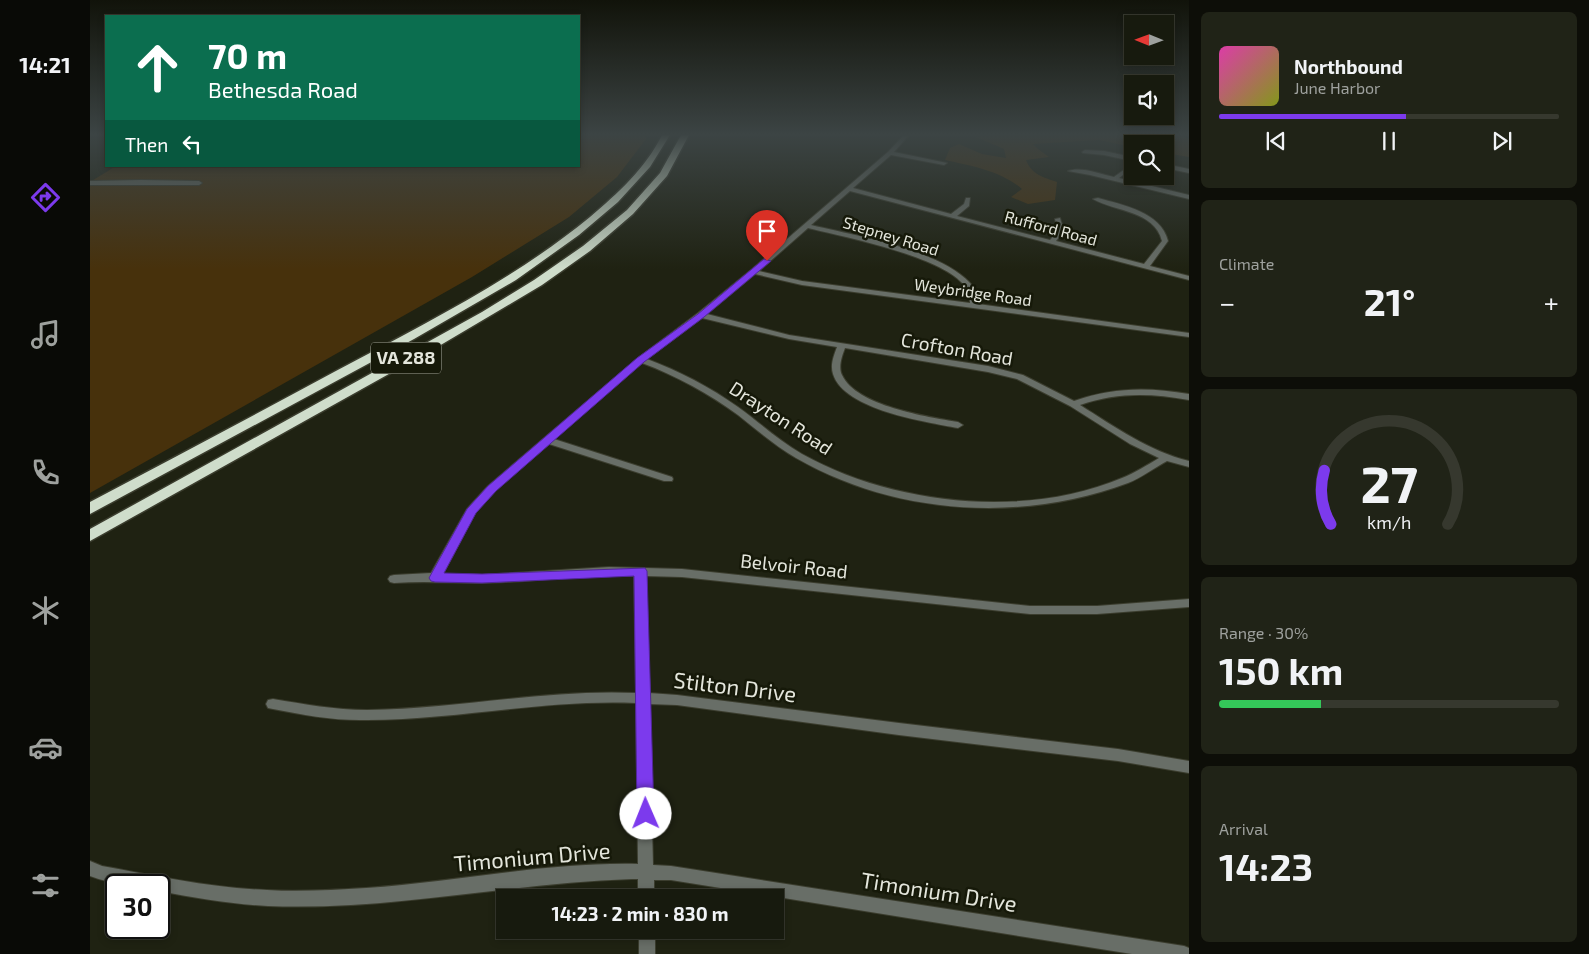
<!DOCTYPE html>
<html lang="en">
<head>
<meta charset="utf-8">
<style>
  :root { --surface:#171a0e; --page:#202317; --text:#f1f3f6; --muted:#9ea19e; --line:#36382e; --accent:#7c3aed }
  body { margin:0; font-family:"Exo 2",sans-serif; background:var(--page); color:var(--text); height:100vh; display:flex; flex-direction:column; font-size:19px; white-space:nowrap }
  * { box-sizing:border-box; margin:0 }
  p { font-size:16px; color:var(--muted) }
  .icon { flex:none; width:28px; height:28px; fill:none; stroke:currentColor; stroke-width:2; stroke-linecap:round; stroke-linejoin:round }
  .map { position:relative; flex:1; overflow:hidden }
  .drawer { display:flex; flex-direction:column; gap:12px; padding:12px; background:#0d0e08; width:400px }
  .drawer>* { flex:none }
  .guide { position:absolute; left:15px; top:15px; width:475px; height:152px; border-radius:0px; box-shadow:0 2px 8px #0003,0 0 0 1px var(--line); background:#0b6e4f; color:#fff; overflow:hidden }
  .needle { width:32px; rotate:271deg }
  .buttons { position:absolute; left:1034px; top:15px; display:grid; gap:10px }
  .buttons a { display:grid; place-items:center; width:50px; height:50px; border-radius:0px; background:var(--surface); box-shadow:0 2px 8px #0003,0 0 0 1px var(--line); font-size:25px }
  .speed { position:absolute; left:15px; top:874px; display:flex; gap:10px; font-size:25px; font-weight:700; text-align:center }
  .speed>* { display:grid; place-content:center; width:65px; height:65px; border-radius:50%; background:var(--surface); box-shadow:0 2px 8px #0003,0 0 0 1px var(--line); line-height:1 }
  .speed .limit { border:2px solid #111; border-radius:8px; background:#fff; color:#111 }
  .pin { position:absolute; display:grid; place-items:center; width:42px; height:42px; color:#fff; margin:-51px -21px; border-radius:50% 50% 50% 0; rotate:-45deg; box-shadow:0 0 5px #0007 }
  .pin .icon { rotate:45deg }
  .me { position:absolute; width:55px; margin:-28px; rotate:359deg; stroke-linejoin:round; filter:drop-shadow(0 0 4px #0008) }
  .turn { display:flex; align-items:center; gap:18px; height:105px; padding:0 20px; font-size:22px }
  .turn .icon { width:65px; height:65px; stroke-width:2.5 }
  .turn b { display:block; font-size:35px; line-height:42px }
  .then { display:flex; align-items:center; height:48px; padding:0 20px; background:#0003; gap:10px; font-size:19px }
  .big { font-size:38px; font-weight:700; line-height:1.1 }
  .drawer .card { flex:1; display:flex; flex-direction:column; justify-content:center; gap:8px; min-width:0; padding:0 18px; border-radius:8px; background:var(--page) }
  .drawer .dial { align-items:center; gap:0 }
  .dial svg { height:130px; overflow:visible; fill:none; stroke:var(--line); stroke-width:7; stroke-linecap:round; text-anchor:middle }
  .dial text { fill:var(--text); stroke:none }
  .song { display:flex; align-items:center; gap:15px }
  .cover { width:60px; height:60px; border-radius:8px; background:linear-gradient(135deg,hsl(320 70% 55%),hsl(70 70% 35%)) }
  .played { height:5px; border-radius:2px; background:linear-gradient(90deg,var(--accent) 55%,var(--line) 55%) }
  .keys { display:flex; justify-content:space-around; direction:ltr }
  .heat { display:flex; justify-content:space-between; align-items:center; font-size:28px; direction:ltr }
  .charge { height:8px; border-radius:4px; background:linear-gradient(90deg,#34c759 30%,var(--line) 0) }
  .trip { position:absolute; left:406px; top:889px; width:288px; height:50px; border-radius:0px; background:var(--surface); box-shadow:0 2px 8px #0003,0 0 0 1px var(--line); font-weight:700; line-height:50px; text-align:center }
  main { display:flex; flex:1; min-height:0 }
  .tabs { display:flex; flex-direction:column; width:90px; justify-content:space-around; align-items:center; background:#090a06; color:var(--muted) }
  .tabs .icon { width:35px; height:35px }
  .tabs .active { color:var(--accent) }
  .tabs b { font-size:22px; color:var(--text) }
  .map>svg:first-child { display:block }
  .green { fill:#47310c }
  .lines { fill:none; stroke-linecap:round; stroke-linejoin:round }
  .street-casing { stroke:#3b3d2e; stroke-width:2 }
  .highway-casing { stroke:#3b3d2e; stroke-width:3 }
  .street { fill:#686e67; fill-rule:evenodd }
  .highway { fill:#cfddcb; fill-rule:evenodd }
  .route { fill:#7c3aed; stroke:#51269a }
  .labels { text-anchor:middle; stroke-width:5; stroke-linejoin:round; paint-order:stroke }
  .far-street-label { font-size:16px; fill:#e4e6dc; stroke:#161909 }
  .shield { fill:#161909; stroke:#a6a89d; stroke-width:1 }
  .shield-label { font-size:18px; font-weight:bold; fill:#e4e6dc }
  .street-label { font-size:19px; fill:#e4e6dc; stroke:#161909 }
  .near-street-label { font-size:22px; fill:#e4e6dc; stroke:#161909 }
</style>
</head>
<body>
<main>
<nav class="tabs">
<b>14:21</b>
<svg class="icon active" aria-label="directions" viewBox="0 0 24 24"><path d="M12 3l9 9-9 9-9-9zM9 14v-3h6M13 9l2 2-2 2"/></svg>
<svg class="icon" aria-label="music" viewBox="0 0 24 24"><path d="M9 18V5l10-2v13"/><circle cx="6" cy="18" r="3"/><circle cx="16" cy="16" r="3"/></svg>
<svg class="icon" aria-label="phone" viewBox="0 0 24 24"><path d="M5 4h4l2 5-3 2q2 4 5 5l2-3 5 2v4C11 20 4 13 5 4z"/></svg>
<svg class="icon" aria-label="climate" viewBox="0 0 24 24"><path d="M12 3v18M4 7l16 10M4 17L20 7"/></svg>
<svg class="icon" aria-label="car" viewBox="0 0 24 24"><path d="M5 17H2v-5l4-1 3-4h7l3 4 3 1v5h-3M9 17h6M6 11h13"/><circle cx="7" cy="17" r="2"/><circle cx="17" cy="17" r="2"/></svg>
<svg class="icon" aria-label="filters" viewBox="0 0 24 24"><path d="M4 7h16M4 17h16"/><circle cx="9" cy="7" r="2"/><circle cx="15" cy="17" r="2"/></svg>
</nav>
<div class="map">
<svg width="1099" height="954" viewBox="0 0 1099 954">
  <rect width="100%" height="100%" fill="#1f2212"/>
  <!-- green -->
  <g class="green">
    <polygon points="489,135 556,135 556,139 527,177 479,217 382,277 0,493 0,182 26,166 489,166"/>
    <path d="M 899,135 L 1047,135 L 1050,137 L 1090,135 L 1099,139 L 1099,157 L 1075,153 L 1075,144 L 1042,144 L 1042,147 L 1009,140 L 943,144 L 948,149 L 959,157 L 936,160 C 942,175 953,177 967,182 L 965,200 L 938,204 L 921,197 L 932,189 C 911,171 882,166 855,160 L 860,148 L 869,144 L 892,154 L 916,158 L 914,149 L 886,137 Z"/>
  </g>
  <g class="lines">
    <!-- street casing -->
    <g class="street-casing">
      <g id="street">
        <path d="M 814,135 L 819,135 L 804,152 L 857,163 L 854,165 L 801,155 L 763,188 L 861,214 L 874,204 L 876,198 L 880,198 L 879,206 L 867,216 L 960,240 L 968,231 L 965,219 L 970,218 L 974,231 L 966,241 L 1054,264 L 1072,241 C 1064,210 1025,212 1003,199 L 1008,198 C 1033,205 1071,212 1078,241 L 1060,266 L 1099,276 L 1099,280 L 760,191 L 721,225 C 766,236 848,249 880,283 C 886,289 887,297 888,304 L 1099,333 L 1099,337 L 712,285 L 665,274 L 617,314 L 699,335 L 898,366 L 933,375 L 984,401 C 1023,387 1059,387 1099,394 L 1099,400 C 1061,393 1027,392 990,405 C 1025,427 1059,451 1099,461 L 1099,467 L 1077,461 C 1064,468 1051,478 1038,483 C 931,523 805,515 706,458 C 685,446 667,430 648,415 C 619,394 587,376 552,363 L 464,439 L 582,477 L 583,479 L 582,481 L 574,481 L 459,444 L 406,490 L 385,513 L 353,574 L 392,575 L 519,567 L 592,569 L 940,606 L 1007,606 L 1099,599 L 1099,607 L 1007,614 L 940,614 L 592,577 L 556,576 L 559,693 L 587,695 L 809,723 L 1028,749 L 1099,761 L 1099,773 L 1028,761 L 809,735 L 587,705 L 559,704 L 563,865 L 581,866 L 1094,946 L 1099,948 L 1099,954 L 1042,954 L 581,880 L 564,880 L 564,898 L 548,898 L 548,879 L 542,879 C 421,883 300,911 178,906 C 141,904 105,898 69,891 L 69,885 C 45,885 23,885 0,876 L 0,861 L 12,866 C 67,876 122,888 177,890 C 210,892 243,890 276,888 C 366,882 457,862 548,864 L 546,703 C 456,699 367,720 277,720 C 245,721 214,715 183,709 L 178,708 L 176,704 L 178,700 L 183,699 C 214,704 245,710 277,710 C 367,709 456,689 546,693 L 544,576 C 493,574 443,582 392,583 C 362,583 334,581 304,583 L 300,582 L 298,579 L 300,576 L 304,575 L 341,573 L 377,509 L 398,486 L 548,358 L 608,313 L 661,270 L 798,152 ZM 718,228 C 754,237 857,257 876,288 C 879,293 880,298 880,303 L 712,281 L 669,271 ZM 612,318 L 699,339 L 747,347 C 744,355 740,365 743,374 C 754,410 836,422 868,428 L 873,425 L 868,422 C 838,417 766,406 752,375 C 748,367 752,356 755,348 L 898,372 L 927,379 L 980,406 L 1040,444 L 1069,458 C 1057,465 1045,473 1032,478 C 935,519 803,505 712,454 C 689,441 669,422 648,407 C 620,387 589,371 557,359 Z"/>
        <polygon points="995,150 1014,151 1042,157 1042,161 1014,155 993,153 992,152"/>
        <path d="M 1042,164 L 1042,168 L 1029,178 L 1099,195 L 1099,199 L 1000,175 L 978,171 C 990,166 1011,174 1024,177 Z"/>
        <polygon points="1075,164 1099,169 1099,173 1075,168"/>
        <polygon points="51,180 109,181 112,183 109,185 0,185 0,181"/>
        <rect x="549" y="930" width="16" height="24"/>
      </g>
    </g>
    <!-- highway casing -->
    <g class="highway-casing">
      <g id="highway">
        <path d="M 572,135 L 580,135 L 560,167 L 528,202 L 489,235 L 426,280 L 324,339 L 0,514 L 0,502 C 81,459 163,416 244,372 C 332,325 422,281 500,217 C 528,193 555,169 572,135 Z"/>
        <polygon points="591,135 599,135 577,176 543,214 500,251 452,285 349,346 0,541 0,529 392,312 444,280 493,246 537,210 570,173"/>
      </g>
    </g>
    <!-- street -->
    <use href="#street" class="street"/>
    <!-- highway -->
    <use href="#highway" class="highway"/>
  </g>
  <!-- sky -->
  <linearGradient id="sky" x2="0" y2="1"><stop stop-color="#11130a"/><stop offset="0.5" stop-color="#3c4444"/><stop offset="1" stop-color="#3c4444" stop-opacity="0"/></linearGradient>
  <rect width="1099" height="269" fill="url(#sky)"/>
  <!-- route -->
  <polygon class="route" points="674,259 681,261 614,317 554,362 406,491 386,513 354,573 392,574 555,568 557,571 564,814 561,819 556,821 550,819 547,814 544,576 392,583 345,582 341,581 339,578 377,509 398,486 547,358 608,314"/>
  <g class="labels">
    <!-- far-street labels -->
    <g class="far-street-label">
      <text transform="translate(961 228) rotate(15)" y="6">Rufford Road</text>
      <text transform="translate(801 236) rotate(17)" y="6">Stepney Road</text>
      <text transform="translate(883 292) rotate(8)" y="6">Weybridge Road</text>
    </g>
    <!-- shield labels -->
    <rect class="shield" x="281" y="342.5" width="70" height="31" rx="4"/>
    <g class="shield-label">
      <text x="316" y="364">VA 288</text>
    </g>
    <!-- street labels -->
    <g class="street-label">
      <text transform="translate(867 349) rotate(10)" y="7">Crofton Road</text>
      <text transform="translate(691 418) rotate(33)" y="7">Drayton Road</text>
      <text transform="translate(704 566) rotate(6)" y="7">Belvoir Road</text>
    </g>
    <!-- near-street labels -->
    <g class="near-street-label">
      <text transform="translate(645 687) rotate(7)" y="8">Stilton Drive</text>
      <text transform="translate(442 857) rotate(-5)" y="8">Timonium Drive</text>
      <text transform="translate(849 892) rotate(9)" y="8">Timonium Drive</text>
    </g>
  </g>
</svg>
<div class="buttons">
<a><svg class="needle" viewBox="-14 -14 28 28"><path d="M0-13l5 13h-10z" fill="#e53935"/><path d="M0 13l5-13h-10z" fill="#9ea19e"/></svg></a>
<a><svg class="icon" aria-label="sound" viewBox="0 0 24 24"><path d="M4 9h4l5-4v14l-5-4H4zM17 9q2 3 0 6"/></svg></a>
<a><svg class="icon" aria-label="search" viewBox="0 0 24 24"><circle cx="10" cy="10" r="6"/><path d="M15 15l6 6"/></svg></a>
</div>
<div class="speed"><div class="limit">30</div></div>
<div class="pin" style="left:677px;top:261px;background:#d93025"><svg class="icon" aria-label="arrive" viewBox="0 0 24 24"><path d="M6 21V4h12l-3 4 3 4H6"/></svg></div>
<svg class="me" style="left:556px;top:814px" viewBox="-20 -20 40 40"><circle r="19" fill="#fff"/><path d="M0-13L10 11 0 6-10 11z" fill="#7c3aed"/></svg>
<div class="trip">14:23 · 2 min · 830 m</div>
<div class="guide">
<div class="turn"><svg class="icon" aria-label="ahead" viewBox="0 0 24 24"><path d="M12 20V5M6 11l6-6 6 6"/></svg><div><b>70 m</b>Bethesda Road</div></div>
<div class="then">Then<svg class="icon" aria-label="left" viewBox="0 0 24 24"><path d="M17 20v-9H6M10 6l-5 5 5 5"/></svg></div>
</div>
</div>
<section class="drawer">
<div class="card">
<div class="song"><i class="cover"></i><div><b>Northbound</b><p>June Harbor</p></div></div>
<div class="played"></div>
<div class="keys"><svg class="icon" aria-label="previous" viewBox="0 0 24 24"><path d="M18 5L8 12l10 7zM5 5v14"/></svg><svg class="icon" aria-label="pause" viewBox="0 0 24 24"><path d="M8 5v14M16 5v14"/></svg><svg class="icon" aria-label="next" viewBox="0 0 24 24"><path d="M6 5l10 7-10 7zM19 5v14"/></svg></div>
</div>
<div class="card"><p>Climate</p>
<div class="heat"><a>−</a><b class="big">21°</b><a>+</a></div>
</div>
<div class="card dial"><svg viewBox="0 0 100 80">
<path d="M14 69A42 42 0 1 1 86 69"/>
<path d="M14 69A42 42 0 0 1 10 36" stroke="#7c3aed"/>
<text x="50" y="56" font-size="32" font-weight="700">27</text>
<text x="50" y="72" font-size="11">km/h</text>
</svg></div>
<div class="card"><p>Range · 30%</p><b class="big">150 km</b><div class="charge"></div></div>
<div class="card"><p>Arrival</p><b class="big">14:23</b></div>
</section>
</main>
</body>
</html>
